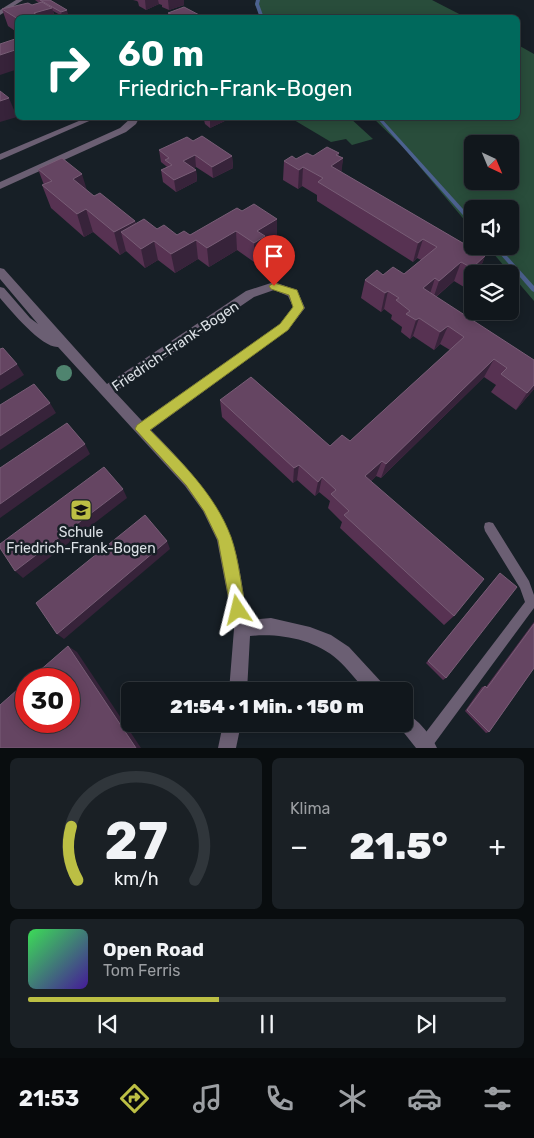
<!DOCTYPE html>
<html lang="de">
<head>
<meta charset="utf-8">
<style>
  :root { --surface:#11171c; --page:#1a2025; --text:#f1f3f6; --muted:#9c9fa3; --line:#30363b; --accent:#bcbf44 }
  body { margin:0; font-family:Rubik,sans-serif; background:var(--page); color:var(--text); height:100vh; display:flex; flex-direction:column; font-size:19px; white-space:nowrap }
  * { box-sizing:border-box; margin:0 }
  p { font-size:16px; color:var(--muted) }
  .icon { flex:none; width:28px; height:28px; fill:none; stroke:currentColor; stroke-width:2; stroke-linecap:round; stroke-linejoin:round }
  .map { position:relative; height:748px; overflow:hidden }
  .sheet { display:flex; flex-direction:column; gap:10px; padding:10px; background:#090d0f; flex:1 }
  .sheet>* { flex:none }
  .banner { position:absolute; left:15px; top:15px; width:505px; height:105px; border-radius:8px; box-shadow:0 2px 12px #0003,0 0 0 1px var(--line); background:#00695c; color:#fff; overflow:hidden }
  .needle { width:32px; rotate:136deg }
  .fabs { position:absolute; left:464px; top:135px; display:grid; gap:10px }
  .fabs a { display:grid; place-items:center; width:55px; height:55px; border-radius:8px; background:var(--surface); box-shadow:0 2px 12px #0003,0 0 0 1px var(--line); font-size:25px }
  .speed { position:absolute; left:15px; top:668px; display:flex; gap:10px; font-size:25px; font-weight:700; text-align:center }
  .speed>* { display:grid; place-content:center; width:65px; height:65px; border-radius:50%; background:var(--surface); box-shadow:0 2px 12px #0003,0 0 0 1px var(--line); line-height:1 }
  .speed .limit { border:8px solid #d22; background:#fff; color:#111 }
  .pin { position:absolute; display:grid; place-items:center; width:42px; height:42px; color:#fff; margin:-51px -21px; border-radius:50% 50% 50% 0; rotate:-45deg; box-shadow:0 0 5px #0007 }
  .pin .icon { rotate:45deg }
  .me { position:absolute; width:55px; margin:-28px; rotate:350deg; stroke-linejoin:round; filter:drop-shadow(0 0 4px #0008) }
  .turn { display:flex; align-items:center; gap:18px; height:105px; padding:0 20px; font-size:22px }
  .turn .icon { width:65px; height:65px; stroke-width:2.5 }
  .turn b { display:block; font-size:35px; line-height:42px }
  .big { font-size:38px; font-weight:800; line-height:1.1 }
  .sheet .card { flex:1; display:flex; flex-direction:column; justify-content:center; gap:8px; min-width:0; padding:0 18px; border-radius:8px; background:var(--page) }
  .sheet .dial { align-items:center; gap:0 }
  .dial svg { height:130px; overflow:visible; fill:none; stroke:var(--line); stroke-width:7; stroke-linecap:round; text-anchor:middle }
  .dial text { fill:var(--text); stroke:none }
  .song { display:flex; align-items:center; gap:15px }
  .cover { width:60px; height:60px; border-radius:8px; background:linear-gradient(135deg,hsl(130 70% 55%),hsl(260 70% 35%)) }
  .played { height:5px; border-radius:2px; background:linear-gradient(90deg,var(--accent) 40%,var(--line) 40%) }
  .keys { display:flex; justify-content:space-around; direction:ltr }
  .heat { display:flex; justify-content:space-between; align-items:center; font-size:28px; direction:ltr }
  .sheet .tiles { flex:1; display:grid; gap:10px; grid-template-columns:1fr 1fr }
  .card:last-child { grid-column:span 2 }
  .trip { position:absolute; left:121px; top:682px; width:292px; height:50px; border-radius:8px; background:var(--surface); box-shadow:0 2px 12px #0003,0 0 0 1px var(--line); font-weight:800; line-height:50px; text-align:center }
  .dock { display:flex; height:80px; justify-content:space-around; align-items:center; background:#07090b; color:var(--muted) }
  .dock .icon { width:35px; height:35px }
  .dock .active { color:var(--accent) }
  .dock b { font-size:22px; color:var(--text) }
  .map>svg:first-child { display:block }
  .green { fill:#294d3b; fill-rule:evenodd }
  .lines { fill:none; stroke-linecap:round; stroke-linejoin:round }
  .stream { fill:#4c618f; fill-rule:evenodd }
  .service { fill:#6b5f73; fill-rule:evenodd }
  .minor { fill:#6b5f73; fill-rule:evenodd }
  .tree { fill:#4f846f }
  .wall { fill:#573252 }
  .shaded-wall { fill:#37233a }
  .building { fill:#654562; stroke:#785d76 }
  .route { fill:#bcbf44; stroke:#7a7c2c }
  .labels { text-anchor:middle; stroke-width:5; stroke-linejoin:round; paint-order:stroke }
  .street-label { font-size:14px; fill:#dbe0e5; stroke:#171f26 }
  .poi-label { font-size:14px; fill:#dbe0e5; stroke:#171f26 }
</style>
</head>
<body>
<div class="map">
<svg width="534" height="748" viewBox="0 0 534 748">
  <rect width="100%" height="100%" fill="#171f26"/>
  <!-- green -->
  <g class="green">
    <polygon points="257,0 432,0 465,17 263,17 255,5"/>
    <path d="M 518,45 L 534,54 L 534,301 L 487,246 L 510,246 L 510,209 L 472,209 L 472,229 L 404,148 L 373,118 L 518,118 ZM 472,144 L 510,144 L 510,181 L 472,181 Z"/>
    <polygon points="299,118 350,118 373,139 352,145 346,139 331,142 294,120"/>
  </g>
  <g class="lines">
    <!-- stream -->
    <g class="stream">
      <polygon points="256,0 260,0 259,4 264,18 260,18 255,4"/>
      <polygon points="377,118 381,118 472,219 472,223 470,223"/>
      <polygon points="493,246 498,246 534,286 534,292 532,291"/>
    </g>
    <!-- service -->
    <polygon class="service" points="489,522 493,523 529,581 534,595 534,608 431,748 420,748 419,745 420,740 525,602 520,588 485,531 484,527 485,523"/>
    <!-- minor -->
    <g class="minor">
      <polygon points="16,0 23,0 0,15 0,10"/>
      <polygon points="86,118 96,118 0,160 0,154"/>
      <polygon points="131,118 139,118 136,124 126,132 0,189 0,182 120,128"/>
      <path d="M 0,268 L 4,269 L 107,384 L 246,291 L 274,282 L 297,290 L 305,308 L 288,330 L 151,430 C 182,462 214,494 231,537 C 240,561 243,595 248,620 L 271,618 L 310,627 L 331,635 L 349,647 L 384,685 L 387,691 L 366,691 C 357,681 348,669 338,660 C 315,639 279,633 250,636 L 247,691 L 229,691 L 234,629 L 217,540 L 203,511 L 185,486 L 58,347 C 42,348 11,311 0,298 L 0,287 L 4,288 L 30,318 L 38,324 L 0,279 ZM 274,290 L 288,296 L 293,307 L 280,324 L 142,421 L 115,392 L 254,297 Z"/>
      <path d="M 405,713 C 417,718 432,736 437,748 L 416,748 L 397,724 L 405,724 Z"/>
      <polygon points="223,724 241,724 236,748 218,748"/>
    </g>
  </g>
  <!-- trees -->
  <circle class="tree" cx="64" cy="373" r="8"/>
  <!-- wall -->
  <g class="wall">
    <polygon points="35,0 50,0 68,14 62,16 53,11 55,18 18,18 18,33 8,26 2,9 32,5 39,3"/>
    <polygon points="133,0 184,0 184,5 169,10 162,7 162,5 159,4 146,10 139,6 138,2 137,1"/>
    <polygon points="168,13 205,18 169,18"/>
    <polygon points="200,118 231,118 210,128 205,124 204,120"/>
    <polygon points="193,141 232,156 233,168 213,178 196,167 193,168 196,170 197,181 176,192 163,182 161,170 167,167 166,166 161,162 159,150"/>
    <polygon points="339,153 339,156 343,158 341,172 485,256 478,274 472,274 464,287 454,281 436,297 534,360 534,389 516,410 491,392 496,385 484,377 381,478 376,476 371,481 454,616 444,625 340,528 342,522 328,508 330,501 319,492 315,496 297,480 293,483 222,417 220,400 330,446 350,441 450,350 440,344 434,350 413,336 410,339 401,332 402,327 391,319 392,315 384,309 381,312 361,298 365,280 383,275 404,274 421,260 417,258 413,262 317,201 317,195 302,186 298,189 283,180 284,161"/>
    <polygon points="38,169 94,196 135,221 136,224 177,235 190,235 242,211 277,219 277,238 265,245 265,255 254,262 237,250 209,267 198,259 175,273 158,260 145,268 126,251 120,255 93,232 84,237 51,208 42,185 44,185"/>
    <polygon points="500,573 446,678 443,680 426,663"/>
    <polygon points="534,622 534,668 489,732 486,733 465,711 482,687 485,686 486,687"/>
  </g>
  <!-- shaded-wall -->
  <g class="shaded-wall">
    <polygon points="145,0 158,0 159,4 146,10"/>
    <polygon points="168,0 184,0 184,5 169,10"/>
    <polygon points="52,8 55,18 35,18 34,13"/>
    <polygon points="67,10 68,14 62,16 61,12"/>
    <polygon points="18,49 18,69 0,75 0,55"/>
    <polygon points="9,98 17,117 0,122 0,101"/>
    <polygon points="210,118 231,118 210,128"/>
    <polygon points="339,153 338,162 343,158 341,178 331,166 336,155"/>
    <polygon points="195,155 196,167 184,173 183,161"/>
    <polygon points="232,156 233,168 213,178 212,167"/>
    <polygon points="303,167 302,186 298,189 299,170"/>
    <polygon points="196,170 197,181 176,192 174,180"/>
    <polygon points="82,174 89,197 73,179"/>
    <polygon points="86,209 93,232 84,237 77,214"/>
    <polygon points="277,219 277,238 265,245 265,255 254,262 254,243 257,231"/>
    <polygon points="135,221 140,243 121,232 126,251 120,255 114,232"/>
    <polygon points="236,231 237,250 209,267 207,248"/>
    <polygon points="423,239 417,258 413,262 418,243"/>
    <polygon points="196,240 198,259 175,273 171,254"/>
    <polygon points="154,241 158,260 145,268 141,249"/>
    <polygon points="485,256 478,274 472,274 472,279 464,287 472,268"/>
    <polygon points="461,262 454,281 433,299 439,281"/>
    <polygon points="435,278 429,297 423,288"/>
    <polygon points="388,291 384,309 381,312 385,293"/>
    <polygon points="419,318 413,336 410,339 416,320"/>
    <polygon points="448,326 440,344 434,350 440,332"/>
    <polygon points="494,359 484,377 381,478 386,464"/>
    <polygon points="17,364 24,375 0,390 0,375"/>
    <polygon points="534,385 534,389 516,410 527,393"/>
    <polygon points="50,403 56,413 0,450 0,436"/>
    <polygon points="85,444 90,454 0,518 0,504"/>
    <polygon points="382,461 376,476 361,490 365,476"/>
    <polygon points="299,465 297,480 293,483 294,468"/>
    <polygon points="322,477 319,492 315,496 318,482"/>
    <polygon points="123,489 127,498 23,578 15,571"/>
    <polygon points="167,541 170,549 64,639 57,634"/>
    <polygon points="68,646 77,652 141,748 136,748"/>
  </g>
  <!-- building -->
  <g class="building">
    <polygon points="40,0 50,0 67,10 61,12"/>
    <polygon points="42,2 52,8 34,13 41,18 18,18 18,19 2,9 28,3 32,5"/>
    <polygon points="184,7 205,18 180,18 168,13"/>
    <polygon points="18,38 18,49 0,55 0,44"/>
    <polygon points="0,91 9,98 0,101"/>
    <polygon points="202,136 232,156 212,167 195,155 183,161 196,170 174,180 161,170 172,165 165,160 169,158 159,150 187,137 193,141"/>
    <polygon points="327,147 339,153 336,155 343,158 331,166 485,256 472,268 461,262 439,281 435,278 423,288 534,360 534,385 527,393 501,374 507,368 494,359 386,464 382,461 365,476 484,579 454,616 344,515 349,511 331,494 336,490 322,477 318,482 299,465 294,468 220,400 251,377 330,446 342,435 350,441 464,337 448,326 440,332 419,318 416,320 406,314 410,311 396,300 399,298 388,291 385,293 365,280 377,270 383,275 393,267 404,274 437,247 423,239 418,243 318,182 323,178 303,167 299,170 284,161 292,156 296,159 307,153 313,156"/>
    <polygon points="62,158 82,174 73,179 94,196 100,193 135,221 114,232 86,209 77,214 42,185 52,181 38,169"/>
    <polygon points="254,204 277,219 257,231 265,236 254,243 236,231 207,248 196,240 171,254 154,241 141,249 121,232 144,219 157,229 164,225 177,235 184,231 190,235 237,208 242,211"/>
    <polygon points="3,348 17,364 0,375 0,349"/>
    <polygon points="34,384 50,403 0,436 0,405"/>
    <polygon points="67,423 85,444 0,504 0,468"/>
    <polygon points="104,467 123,489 15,571 0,548 0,544"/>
    <polygon points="145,515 167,541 57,634 36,603"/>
    <polygon points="500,573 517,587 446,678 428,661"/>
    <polygon points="534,624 534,668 489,732 467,710 485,686 487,688"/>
    <polygon points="68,646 136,748 0,748 0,705 26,682 26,721 69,721 69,679 30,679"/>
  </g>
  <!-- route -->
  <path class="route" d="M 274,283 L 297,290 L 304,308 L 288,330 L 150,430 C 181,462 215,494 231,537 C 239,560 241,586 246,610 L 244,615 L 238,617 L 233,615 L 231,610 L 218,540 L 204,511 L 186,485 L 135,429 L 137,425 L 280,324 L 293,307 L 289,295 L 271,289 L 269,286 Z"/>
  <!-- icons -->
  <defs>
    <g id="school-square" transform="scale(1.125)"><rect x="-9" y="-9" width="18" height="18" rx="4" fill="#bcbf44" stroke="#171f26"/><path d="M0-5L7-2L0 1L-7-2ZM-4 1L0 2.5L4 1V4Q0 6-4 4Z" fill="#111"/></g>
  </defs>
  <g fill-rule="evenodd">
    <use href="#school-square" x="81" y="510"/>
  </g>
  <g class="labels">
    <!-- street labels -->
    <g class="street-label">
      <text transform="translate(175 346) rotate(-34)" y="5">Friedrich-Frank-Bogen</text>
    </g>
    <!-- poi labels -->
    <g class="poi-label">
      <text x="81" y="537">Schule<tspan x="81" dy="16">Friedrich-Frank-Bogen</tspan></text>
    </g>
  </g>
</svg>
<div class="fabs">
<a><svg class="needle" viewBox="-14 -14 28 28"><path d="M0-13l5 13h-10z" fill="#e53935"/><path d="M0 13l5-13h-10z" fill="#9c9fa3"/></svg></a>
<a><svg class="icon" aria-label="sound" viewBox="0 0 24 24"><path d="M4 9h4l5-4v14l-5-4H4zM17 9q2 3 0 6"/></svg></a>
<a><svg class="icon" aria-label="layers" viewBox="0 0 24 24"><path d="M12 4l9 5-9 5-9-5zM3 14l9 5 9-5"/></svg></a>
</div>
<div class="speed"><div class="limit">30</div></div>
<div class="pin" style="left:274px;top:286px;background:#d93025"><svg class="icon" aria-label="arrive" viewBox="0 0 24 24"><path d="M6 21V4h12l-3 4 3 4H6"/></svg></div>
<svg class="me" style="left:238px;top:610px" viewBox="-20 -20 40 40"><path d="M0-17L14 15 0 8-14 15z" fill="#bcbf44" stroke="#fff" stroke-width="4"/></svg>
<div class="trip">21:54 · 1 Min. · 150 m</div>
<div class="banner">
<div class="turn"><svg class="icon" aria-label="right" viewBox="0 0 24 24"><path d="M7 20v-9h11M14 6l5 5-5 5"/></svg><div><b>60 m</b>Friedrich-Frank-Bogen</div></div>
</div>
</div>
<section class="sheet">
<div class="tiles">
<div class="card dial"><svg viewBox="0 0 100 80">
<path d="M14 69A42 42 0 1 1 86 69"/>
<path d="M14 69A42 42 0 0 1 10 36" stroke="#bcbf44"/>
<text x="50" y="56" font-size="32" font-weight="700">27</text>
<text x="50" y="72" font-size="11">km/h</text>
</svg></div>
<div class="card"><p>Klima</p>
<div class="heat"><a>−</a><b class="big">21.5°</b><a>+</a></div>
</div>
<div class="card">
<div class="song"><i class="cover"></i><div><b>Open Road</b><p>Tom Ferris</p></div></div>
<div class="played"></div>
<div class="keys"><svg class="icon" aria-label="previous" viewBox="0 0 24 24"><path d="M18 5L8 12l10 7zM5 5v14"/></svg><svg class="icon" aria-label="pause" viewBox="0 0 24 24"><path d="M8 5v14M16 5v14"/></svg><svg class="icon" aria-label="next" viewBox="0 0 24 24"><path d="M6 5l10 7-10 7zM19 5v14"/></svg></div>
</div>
</div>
</section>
<nav class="dock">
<b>21:53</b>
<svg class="icon active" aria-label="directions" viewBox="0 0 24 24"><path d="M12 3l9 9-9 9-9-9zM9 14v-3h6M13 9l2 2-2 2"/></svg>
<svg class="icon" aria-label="music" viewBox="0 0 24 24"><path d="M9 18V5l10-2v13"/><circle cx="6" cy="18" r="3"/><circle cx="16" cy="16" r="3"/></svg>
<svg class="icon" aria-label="phone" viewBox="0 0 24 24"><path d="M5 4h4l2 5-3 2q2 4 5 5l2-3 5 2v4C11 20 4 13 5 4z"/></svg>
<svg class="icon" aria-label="climate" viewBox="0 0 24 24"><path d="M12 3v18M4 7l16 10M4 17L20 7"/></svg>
<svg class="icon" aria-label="car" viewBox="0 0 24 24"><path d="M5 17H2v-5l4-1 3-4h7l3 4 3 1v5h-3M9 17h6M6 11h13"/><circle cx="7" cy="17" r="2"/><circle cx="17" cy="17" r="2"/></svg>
<svg class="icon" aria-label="filters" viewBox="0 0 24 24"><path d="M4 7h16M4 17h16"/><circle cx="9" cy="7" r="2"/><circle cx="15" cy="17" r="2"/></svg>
</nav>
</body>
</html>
